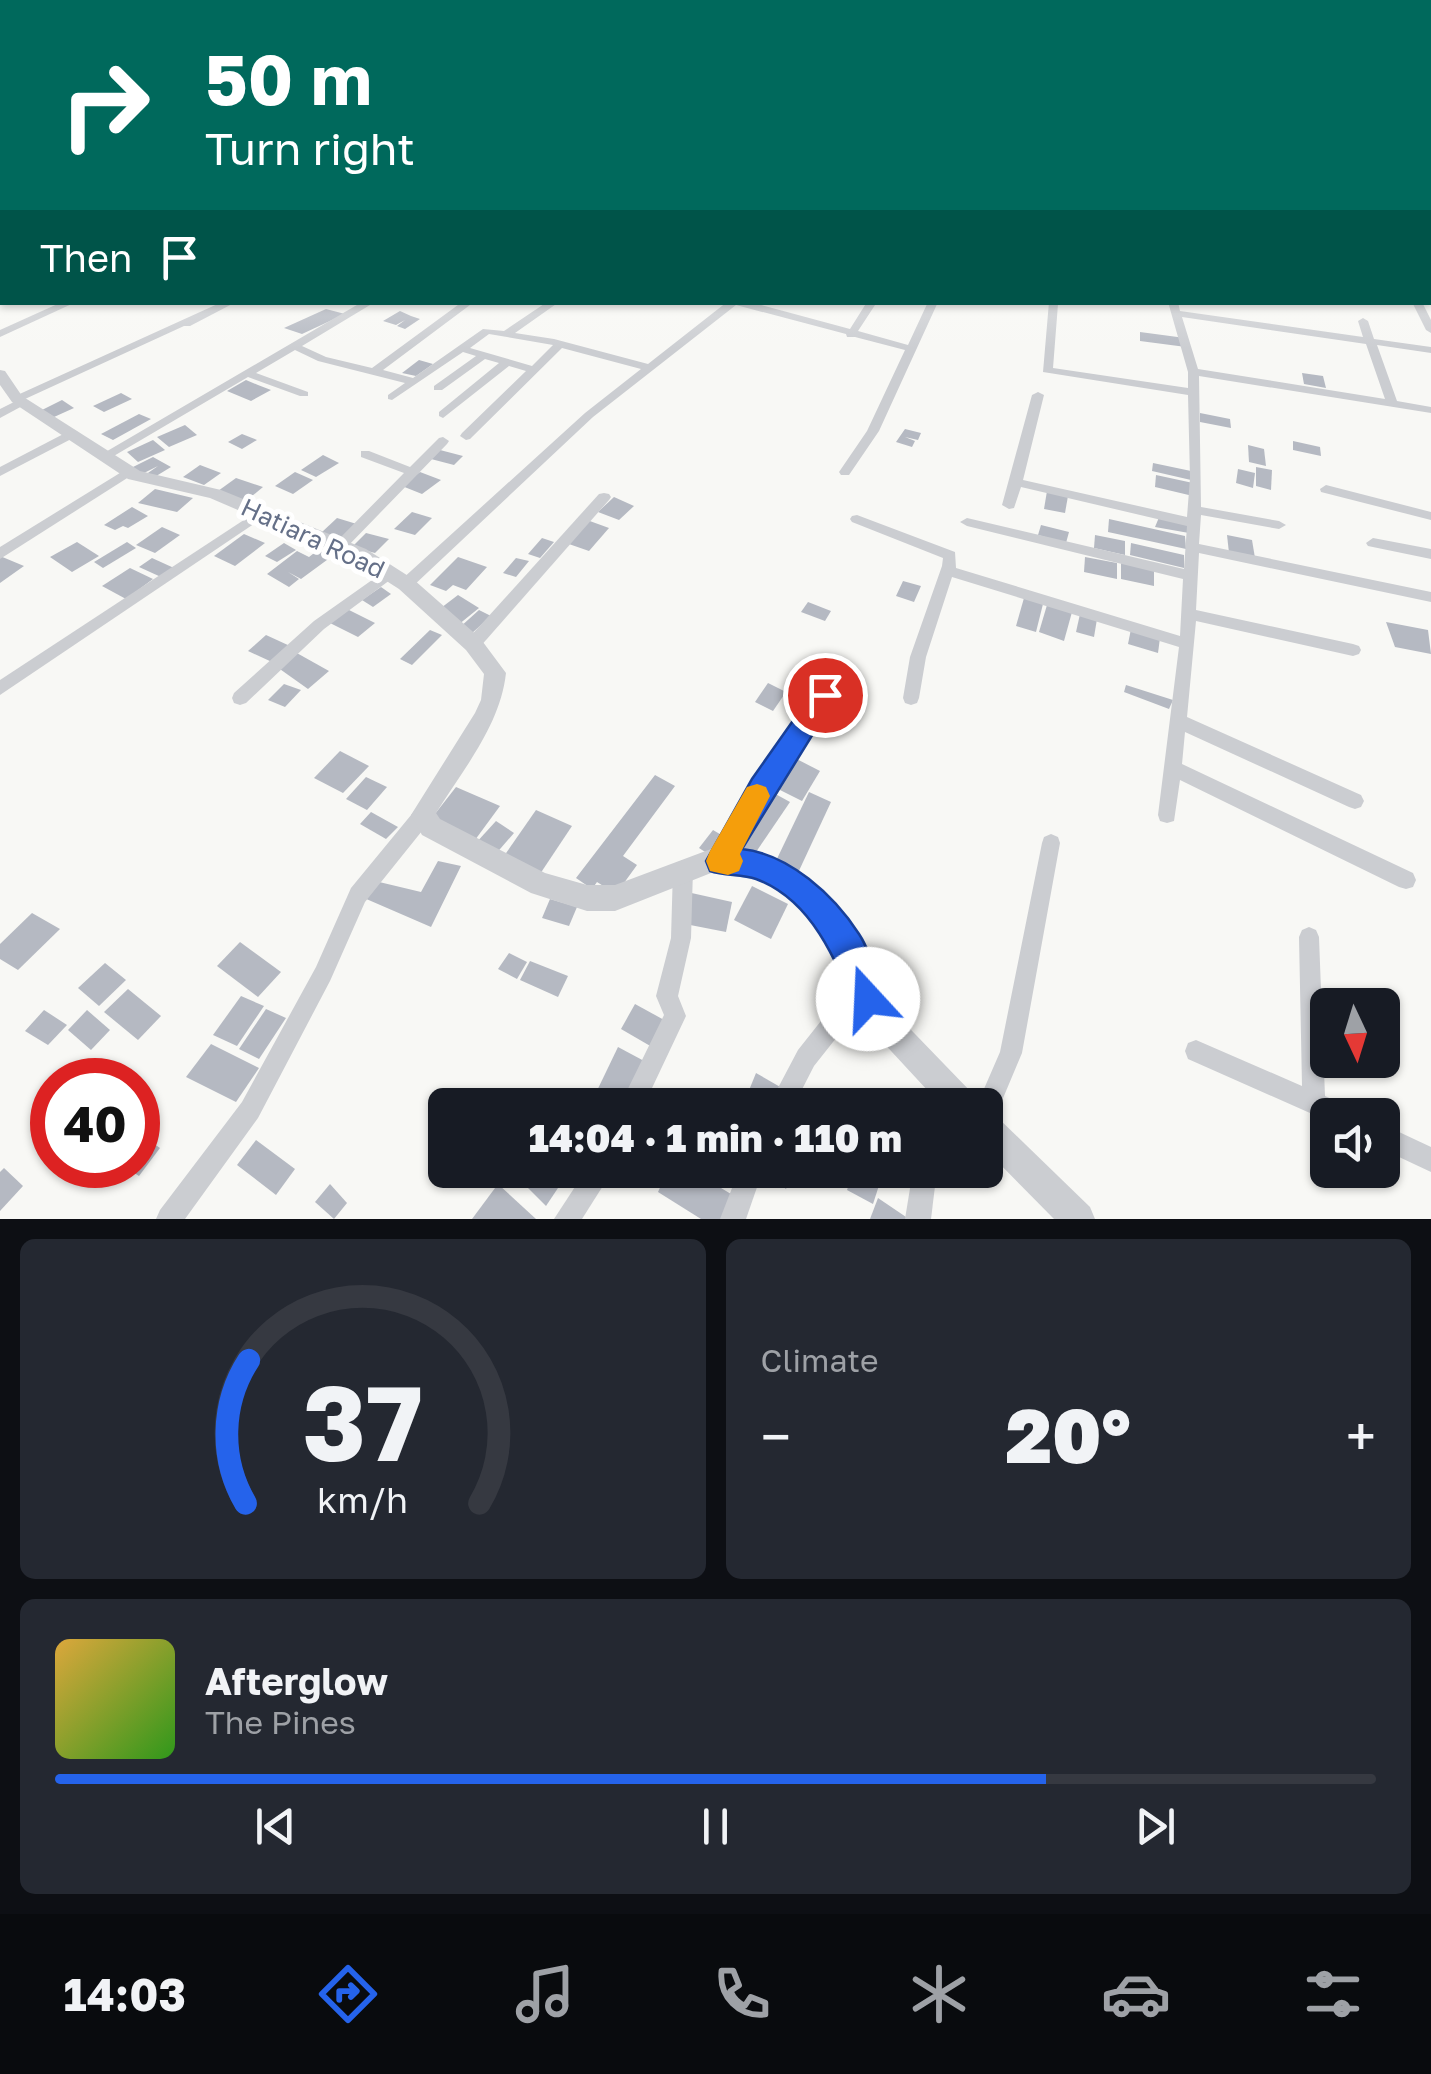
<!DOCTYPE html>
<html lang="en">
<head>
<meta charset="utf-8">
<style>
  :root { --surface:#171b24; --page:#242831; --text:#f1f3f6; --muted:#9ea1a6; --line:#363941; --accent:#2563eb }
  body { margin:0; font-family:"Golos Text",sans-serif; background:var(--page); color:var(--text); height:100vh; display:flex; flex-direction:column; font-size:38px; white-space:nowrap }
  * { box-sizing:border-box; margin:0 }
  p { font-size:32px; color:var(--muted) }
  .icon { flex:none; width:55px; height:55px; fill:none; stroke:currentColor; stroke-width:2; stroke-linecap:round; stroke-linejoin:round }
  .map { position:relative; height:1219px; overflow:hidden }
  .side { display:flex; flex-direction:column; gap:20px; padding:20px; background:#0d0f14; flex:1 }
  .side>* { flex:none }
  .banner { position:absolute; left:0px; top:0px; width:1432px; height:305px; box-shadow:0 2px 8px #0004; background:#00695c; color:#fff; overflow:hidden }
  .needle { width:65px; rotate:176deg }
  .tools { position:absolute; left:1310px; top:988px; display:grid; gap:20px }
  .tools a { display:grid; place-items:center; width:90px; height:90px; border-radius:15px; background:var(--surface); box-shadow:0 2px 8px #0004; font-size:50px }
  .speed { position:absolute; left:30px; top:1058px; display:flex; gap:20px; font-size:50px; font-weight:700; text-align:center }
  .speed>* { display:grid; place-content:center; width:130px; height:130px; border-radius:50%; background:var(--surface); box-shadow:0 2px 8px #0004; line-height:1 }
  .speed .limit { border:15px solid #d22; background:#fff; color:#111 }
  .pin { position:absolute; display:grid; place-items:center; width:85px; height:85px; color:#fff; margin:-42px; border:5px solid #fff; border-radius:50%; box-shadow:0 2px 10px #0007 }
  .me { position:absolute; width:110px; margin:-55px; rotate:340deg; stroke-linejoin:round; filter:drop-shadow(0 0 8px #0008) }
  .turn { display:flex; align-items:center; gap:35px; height:210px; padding:0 40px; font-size:45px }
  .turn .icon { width:130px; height:130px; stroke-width:2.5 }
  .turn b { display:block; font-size:70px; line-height:85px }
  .then { display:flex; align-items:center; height:95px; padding:0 40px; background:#0003; gap:20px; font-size:38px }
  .big { font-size:75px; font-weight:800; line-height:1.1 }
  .side .tile { flex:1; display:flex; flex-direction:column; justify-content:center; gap:15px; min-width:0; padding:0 35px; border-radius:15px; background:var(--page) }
  .side .dial { align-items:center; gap:0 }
  .dial svg { height:260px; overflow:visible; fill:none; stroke:var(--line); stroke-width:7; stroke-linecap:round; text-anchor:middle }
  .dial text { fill:var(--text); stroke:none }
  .song { display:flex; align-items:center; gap:30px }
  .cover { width:120px; height:120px; border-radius:15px; background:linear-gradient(135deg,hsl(40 70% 55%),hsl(110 70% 35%)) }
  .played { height:10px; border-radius:5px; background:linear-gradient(90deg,var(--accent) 75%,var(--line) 75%) }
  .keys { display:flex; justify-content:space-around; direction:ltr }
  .heat { display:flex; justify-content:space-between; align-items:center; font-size:55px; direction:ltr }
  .side .tiles { flex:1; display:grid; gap:20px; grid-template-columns:1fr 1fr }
  .tile:last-child { grid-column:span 2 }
  .trip { position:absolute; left:428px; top:1088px; width:575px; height:100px; border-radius:15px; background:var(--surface); box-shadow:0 2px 8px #0004; font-weight:800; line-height:100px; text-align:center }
  .tab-bar { display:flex; height:160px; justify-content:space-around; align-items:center; background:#090b0e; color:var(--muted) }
  .tab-bar .icon { width:70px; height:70px }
  .tab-bar .on { color:var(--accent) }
  .tab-bar b { font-size:45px; color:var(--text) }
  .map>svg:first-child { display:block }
  .building { fill:#b5b9c2 }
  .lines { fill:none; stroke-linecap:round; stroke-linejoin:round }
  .minor { fill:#cbcdd1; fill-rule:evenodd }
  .tertiary { fill:#cbcdd1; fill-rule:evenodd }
  .route { fill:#2563eb; stroke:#184099; stroke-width:2.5 }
  .slow { fill:#f59e0b }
  .labels { text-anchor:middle; stroke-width:10; stroke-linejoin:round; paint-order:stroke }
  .street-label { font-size:25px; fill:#657088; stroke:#fff }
</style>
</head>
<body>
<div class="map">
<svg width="1431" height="1219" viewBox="0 0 1431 1219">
  <rect width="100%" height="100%" fill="#f8f8f5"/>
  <!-- building -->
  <g class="building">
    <polygon points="326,309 345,314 302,334 284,328"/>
    <polygon points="400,311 411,316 420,319 405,329 397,326 405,320 396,325 383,321"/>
    <polygon points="1140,332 1185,338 1186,347 1140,341"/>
    <polygon points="419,360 433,364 416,376 402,373"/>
    <polygon points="1302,373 1323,376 1326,388 1304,384"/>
    <polygon points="246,380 258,385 271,390 251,401 227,391"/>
    <polygon points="121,393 132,399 104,412 93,406"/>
    <polygon points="62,400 74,408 54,417 42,410"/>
    <polygon points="1200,413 1230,419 1231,428 1200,422"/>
    <polygon points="139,414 151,419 113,440 101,434"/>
    <polygon points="185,425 197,435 169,447 157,437"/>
    <polygon points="905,429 921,433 918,440 905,437 915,441 912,447 896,442"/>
    <polygon points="242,434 257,440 242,449 228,442"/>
    <polygon points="153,440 165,450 138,462 127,452"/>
    <polygon points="1293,441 1320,447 1321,456 1293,450"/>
    <polygon points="1248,445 1264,449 1266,466 1249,462"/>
    <polygon points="440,450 463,456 454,465 431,459"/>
    <polygon points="323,455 339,463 316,477 301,470"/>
    <polygon points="153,457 171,467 153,478 145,475 158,466 138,476 129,469"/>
    <polygon points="1153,463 1191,471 1191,480 1152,471"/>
    <polygon points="200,465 221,473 204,485 183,477"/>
    <polygon points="1256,467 1272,470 1271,490 1256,486"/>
    <polygon points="1238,469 1255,473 1253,488 1236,483"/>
    <polygon points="295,472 313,480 293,494 275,486"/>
    <polygon points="420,472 441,480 422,494 402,486"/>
    <polygon points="1156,475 1193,483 1193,496 1155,487"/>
    <polygon points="236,478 263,487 246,501 218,491"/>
    <polygon points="155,489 193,498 177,512 138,503"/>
    <polygon points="1047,491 1068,496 1065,513 1044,509"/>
    <polygon points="614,497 634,506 619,520 598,512"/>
    <polygon points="132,507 148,516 128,528 123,526 115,530 104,525"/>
    <polygon points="412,512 432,518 415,535 394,529"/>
    <polygon points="1160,515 1188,525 1189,533 1155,527"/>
    <polygon points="337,518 360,525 344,541 321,533"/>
    <polygon points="1109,519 1185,536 1186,549 1108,532"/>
    <polygon points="587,520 609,528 589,551 566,543"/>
    <polygon points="1041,525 1069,532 1066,543 1038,535"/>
    <polygon points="162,527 180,535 155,553 136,545"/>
    <polygon points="366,533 389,539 375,553 352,547"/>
    <polygon points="244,534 265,543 235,566 214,556"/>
    <polygon points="1095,535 1125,541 1125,555 1094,548"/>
    <polygon points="1227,535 1252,540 1255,558 1229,553"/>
    <polygon points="542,538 554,542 540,558 528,554"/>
    <polygon points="77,542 99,556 72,572 50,557"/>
    <polygon points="127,542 136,548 103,568 94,562"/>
    <polygon points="284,543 296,550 277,562 265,556"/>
    <polygon points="1131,543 1184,555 1184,568 1130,555"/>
    <polygon points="318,550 331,557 301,579 288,572 299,579 289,587 267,574 297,551 309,557"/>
    <polygon points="0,556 24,566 0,583"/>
    <polygon points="458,557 487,567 466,590 453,585 446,591 430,585"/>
    <polygon points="1085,557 1117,563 1117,579 1084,572"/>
    <polygon points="152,558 174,568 161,577 139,567"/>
    <polygon points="516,558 529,561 516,577 503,573"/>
    <polygon points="1121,563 1154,570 1154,586 1121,579"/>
    <polygon points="130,568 153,579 126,599 102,586"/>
    <polygon points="903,581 921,586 914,602 896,596"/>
    <polygon points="381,587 391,594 373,607 362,600"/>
    <polygon points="458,595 479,608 458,625 437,611"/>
    <polygon points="1024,598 1043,604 1036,632 1016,626"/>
    <polygon points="808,602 831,611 825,621 801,612"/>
    <polygon points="1047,605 1072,612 1064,641 1039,632"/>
    <polygon points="345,608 375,623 358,637 328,622"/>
    <polygon points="479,610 491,616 471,634 459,628"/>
    <polygon points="1080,614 1097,619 1094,637 1076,632"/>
    <polygon points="1386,622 1428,630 1431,654 1395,647"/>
    <polygon points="1131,629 1160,638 1158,653 1128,644"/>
    <polygon points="430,630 442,635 412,665 400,659"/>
    <polygon points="266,635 290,646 272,662 248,651"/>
    <polygon points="295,652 329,671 308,689 277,667"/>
    <polygon points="768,683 786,692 773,711 755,702"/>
    <polygon points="284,684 301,690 285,707 268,700"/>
    <polygon points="1126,685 1173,700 1169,709 1124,692"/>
    <polygon points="340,751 369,766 343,793 314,778"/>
    <polygon points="785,753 820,771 802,801 766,783"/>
    <polygon points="655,775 675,786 623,856 637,865 616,894 597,882 592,889 576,878"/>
    <polygon points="366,777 387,787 367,810 346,799"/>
    <polygon points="456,787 500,806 475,840 431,819"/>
    <polygon points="770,791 790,802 752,858 732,845"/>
    <polygon points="809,792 831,802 797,875 774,865"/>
    <polygon points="536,810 572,826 540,874 504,856"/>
    <polygon points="371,812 398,827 386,839 360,824"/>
    <polygon points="496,821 514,833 494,856 475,844"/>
    <polygon points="713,830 730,840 716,859 699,848"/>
    <polygon points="438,861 461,866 431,927 364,898 375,881 421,892"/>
    <polygon points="752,886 788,904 771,939 734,920"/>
    <polygon points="687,892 732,902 726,932 680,923"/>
    <polygon points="550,899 577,907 569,926 542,918"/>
    <polygon points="32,913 60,929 18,970 0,959 0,944"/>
    <polygon points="240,942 281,972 258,997 217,966"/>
    <polygon points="509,953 527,962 517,979 498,969"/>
    <polygon points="530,961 568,976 558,997 520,980"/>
    <polygon points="105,963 126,980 99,1006 78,988"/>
    <polygon points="128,989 161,1016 138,1040 104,1012"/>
    <polygon points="241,996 264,1006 237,1046 213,1035"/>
    <polygon points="635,1004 666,1021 652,1047 621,1029"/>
    <polygon points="266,1009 286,1018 259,1059 239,1049"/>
    <polygon points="44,1010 67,1025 48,1045 25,1031"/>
    <polygon points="87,1010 110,1030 91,1050 68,1030"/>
    <polygon points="211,1044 259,1068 236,1102 186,1077"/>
    <polygon points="618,1047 646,1062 626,1105 605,1105 593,1099"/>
    <polygon points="756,1073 782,1088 775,1105 743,1105"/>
    <polygon points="138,1133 160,1148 139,1176 122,1165 138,1165"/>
    <polygon points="256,1140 295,1169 276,1195 237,1165"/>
    <polygon points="4,1168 23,1186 0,1211 0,1172"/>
    <polygon points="534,1170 570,1170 546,1206 524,1184"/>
    <polygon points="668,1170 691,1170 736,1197 727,1219 701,1219 658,1192"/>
    <polygon points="761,1170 795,1170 786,1189"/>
    <polygon points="854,1170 884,1170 873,1204 847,1190"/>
    <polygon points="330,1184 347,1203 334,1219 315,1202"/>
    <polygon points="498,1184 536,1219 472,1219"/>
    <polygon points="878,1198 909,1219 870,1219"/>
  </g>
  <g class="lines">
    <!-- minor -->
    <g class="minor">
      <rect x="0" y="182" width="2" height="5"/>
      <rect x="1430" y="224" width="1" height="6"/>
      <polygon points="2,257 2,263 0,264 0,258"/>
      <polygon points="62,302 76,302 0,337 0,330"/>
      <polygon points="222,302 236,302 190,326 184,326 25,399 28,402 26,404 0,418 0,409 14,402 11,399 13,397"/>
      <path d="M 362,302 L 375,302 L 302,346 L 326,357 L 372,368 L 462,302 L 474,302 L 383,370 L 413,378 L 483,329 L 504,331 L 547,302 L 559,302 L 515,333 L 554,339 L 648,364 L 727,302 L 750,302 L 850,329 L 867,302 L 877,302 L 858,331 L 908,345 L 928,302 L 938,302 L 879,431 L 849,475 L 841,475 L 839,472 L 867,431 L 905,350 L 855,337 L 847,337 L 846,334 L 736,305 L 593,417 L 411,588 L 406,589 L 399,584 L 401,580 L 585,413 L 641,369 L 562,348 L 470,439 L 466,440 L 460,436 L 462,433 L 526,371 L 509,366 L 443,418 L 439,416 L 439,412 L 499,363 L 485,359 L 442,390 L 434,390 L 434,386 L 476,356 L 463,352 L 392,400 L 388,399 L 388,395 L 405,383 L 318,361 L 295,350 L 256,373 L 308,392 L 308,396 L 300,396 L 248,377 L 107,460 L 103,461 L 97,457 ZM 489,334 L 553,345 L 532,366 L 470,348 Z"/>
      <path d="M 1049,302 L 1058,304 L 1053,368 L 1188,388 L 1188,372 L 1168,302 L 1178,302 L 1180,311 L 1363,337 L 1358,321 L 1363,318 L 1368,321 L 1374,339 L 1431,347 L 1431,353 L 1377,345 L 1397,401 L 1431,407 L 1431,413 L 1199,376 L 1201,507 L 1279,521 L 1286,525 L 1279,529 L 1201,515 L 1199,544 L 1431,592 L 1431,602 L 1199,553 L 1196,610 L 1353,644 L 1359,646 L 1361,650 L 1359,654 L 1353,656 L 1196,621 L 1187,717 L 1361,795 L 1364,801 L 1361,807 L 1355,809 L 1349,807 L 1185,732 L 1182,764 L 1413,873 L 1416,880 L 1413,887 L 1406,889 L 1399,887 L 1180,780 L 1174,821 L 1167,823 L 1160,821 L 1158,815 L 1179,647 L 952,577 L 926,657 L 919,698 L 917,703 L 911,705 L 905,703 L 903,698 L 910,657 L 942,566 L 943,558 L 852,522 L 850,519 L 852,516 L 857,515 L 955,552 L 956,568 L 1180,636 L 1183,579 L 967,526 L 960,522 L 967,518 L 1184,569 L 1187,526 L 1021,487 L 1014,508 L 1009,509 L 1002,505 L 1032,395 L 1038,392 L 1044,395 L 1023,480 L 1187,517 L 1190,478 L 1188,395 L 1043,372 ZM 1182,317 L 1366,344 L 1385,399 L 1198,369 Z"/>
      <polygon points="1412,302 1422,302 1431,320 1431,333 1426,330"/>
      <polygon points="73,429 79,433 77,436 0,476 0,467"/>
      <polygon points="443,437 449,441 447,444 346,548 336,548 334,545 336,542 404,473 361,457 361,451 369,451 410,467 439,438"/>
      <polygon points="128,468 132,469 132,475 0,559 0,547"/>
      <polygon points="1326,485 1431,512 1431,520 1321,492 1320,489"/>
      <polygon points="604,493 609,494 611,497 609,500 479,648 467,648 465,644 467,640 599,494"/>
      <polygon points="262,508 269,512 267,515 0,695 0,680"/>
      <polygon points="1373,538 1431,549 1431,559 1368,546 1366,543"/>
      <polygon points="389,568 396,573 394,577 324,629 246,703 240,705 234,703 232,698 234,693 314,621"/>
      <polygon points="840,668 846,670 848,674 846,678 768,793 727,867 720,870 713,867 710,861 713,855 756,781 834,670"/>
      <polygon points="423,807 430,809 432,815 430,821 365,902 330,981 258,1118 185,1219 156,1219 160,1210 242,1102 316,967 351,888 416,809"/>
      <polygon points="1051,834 1058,837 1060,843 1022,1053 993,1122 985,1126 985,1105 977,1105 1000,1052 1042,843 1044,837"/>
      <polygon points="683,860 690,863 693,869 691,938 678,996 686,1016 644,1105 620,1105 664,1015 656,996 671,938 673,869 676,863"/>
      <polygon points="1309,927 1316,930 1319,937 1325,1096 1349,1107 1353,1115 1328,1115 1328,1121 1188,1059 1185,1051 1188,1043 1196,1040 1302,1086 1299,937 1302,930"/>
      <polygon points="863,975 871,978 874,986 871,994 814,1066 794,1105 769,1105 798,1050 855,978"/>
      <polygon points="1382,1124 1431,1147 1431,1172 1382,1149"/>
      <polygon points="586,1170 613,1170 582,1219 554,1219"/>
      <polygon points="739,1170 763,1170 746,1219 720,1219"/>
      <polygon points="913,1170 937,1170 931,1219 905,1219"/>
    </g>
    <!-- tertiary -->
    <g class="tertiary">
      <path d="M 0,370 L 5,371 L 22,396 L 140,471 L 221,490 L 366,549 L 413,579 L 480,638 L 506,673 C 500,726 464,768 436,813 L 440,819 L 545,873 L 587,885 L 615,885 L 711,849 L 783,861 L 808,879 L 853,927 L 887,1005 L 973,1094 L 978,1105 L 941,1105 L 867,1025 L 833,947 L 790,897 L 769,881 L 711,873 L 615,911 L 587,911 L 531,893 L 422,835 L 411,815 L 475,713 L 481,700 L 484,674 L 466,650 L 399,589 L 352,559 L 210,498 L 128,479 L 12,402 L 0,385 Z"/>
      <polygon points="985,1111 996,1116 1090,1207 1095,1219 1054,1219 985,1149"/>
    </g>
  </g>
  <!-- sky -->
  <linearGradient id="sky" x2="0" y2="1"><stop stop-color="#9bbfe1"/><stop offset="0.52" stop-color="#fcfcfa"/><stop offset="1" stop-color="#fcfcfa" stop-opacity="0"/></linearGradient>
  <rect width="1431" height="352" fill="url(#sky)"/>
  <!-- route -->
  <path class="route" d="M 825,685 L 837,695 L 742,849 C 789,854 834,895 859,934 C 871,952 876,978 884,999 L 880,1011 L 868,1015 L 856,1011 C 836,960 812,900 756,879 C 741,874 725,876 710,871 L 706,861 L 752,779 L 816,688 Z"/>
  <!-- slow -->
  <polygon class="slow" points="757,784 766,787 770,796 740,854 743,861 739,871 728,875 710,871 706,861 710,851 747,787"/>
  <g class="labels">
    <!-- street labels -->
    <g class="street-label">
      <text transform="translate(313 538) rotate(25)" y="9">Hatiara Road</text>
    </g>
  </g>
</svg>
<div class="tools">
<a><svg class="needle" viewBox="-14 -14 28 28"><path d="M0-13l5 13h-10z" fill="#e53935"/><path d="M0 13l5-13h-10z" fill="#9ea1a6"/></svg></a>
<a><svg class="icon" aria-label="sound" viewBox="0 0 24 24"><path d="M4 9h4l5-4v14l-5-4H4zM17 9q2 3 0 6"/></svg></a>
</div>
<div class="speed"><div class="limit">40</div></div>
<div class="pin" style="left:825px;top:695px;background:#d93025"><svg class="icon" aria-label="arrive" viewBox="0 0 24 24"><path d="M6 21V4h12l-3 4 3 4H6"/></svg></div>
<svg class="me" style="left:868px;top:999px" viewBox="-20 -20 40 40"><circle r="19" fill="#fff"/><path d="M0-13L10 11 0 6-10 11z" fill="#2563eb"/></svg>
<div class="trip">14:04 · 1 min · 110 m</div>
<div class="banner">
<div class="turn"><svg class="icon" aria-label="right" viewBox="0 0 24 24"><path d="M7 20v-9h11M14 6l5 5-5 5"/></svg><div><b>50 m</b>Turn right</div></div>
<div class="then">Then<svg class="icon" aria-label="arrive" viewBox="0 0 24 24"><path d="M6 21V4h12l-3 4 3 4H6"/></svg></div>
</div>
</div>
<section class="side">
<div class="tiles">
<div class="tile dial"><svg viewBox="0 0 100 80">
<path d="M14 69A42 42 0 1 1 86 69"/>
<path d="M14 69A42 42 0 0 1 15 25" stroke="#2563eb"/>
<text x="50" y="56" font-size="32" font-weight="700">37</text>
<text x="50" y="72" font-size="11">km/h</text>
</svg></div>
<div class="tile"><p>Climate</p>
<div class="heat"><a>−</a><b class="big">20°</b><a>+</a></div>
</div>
<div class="tile">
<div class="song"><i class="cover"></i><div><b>Afterglow</b><p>The Pines</p></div></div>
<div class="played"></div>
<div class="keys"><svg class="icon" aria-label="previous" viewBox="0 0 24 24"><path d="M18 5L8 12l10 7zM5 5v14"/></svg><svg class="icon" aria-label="pause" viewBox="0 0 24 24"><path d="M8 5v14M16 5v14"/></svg><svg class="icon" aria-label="next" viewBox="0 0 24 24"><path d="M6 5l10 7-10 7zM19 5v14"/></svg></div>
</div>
</div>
</section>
<nav class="tab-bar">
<b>14:03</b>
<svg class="icon on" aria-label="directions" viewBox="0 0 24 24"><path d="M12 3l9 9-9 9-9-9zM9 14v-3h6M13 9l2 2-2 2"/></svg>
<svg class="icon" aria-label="music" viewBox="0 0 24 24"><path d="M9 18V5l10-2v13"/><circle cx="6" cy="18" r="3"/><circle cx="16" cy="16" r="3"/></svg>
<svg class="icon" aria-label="phone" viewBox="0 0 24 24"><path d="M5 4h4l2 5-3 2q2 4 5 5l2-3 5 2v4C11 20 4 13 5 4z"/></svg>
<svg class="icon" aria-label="climate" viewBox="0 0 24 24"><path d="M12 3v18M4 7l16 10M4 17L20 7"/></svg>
<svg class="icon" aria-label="car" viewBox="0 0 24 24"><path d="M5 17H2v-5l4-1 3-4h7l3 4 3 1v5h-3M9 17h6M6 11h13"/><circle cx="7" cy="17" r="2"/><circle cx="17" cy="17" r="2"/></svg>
<svg class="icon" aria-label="filters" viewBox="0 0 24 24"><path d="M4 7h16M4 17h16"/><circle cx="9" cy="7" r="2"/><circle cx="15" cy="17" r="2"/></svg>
</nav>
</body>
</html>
